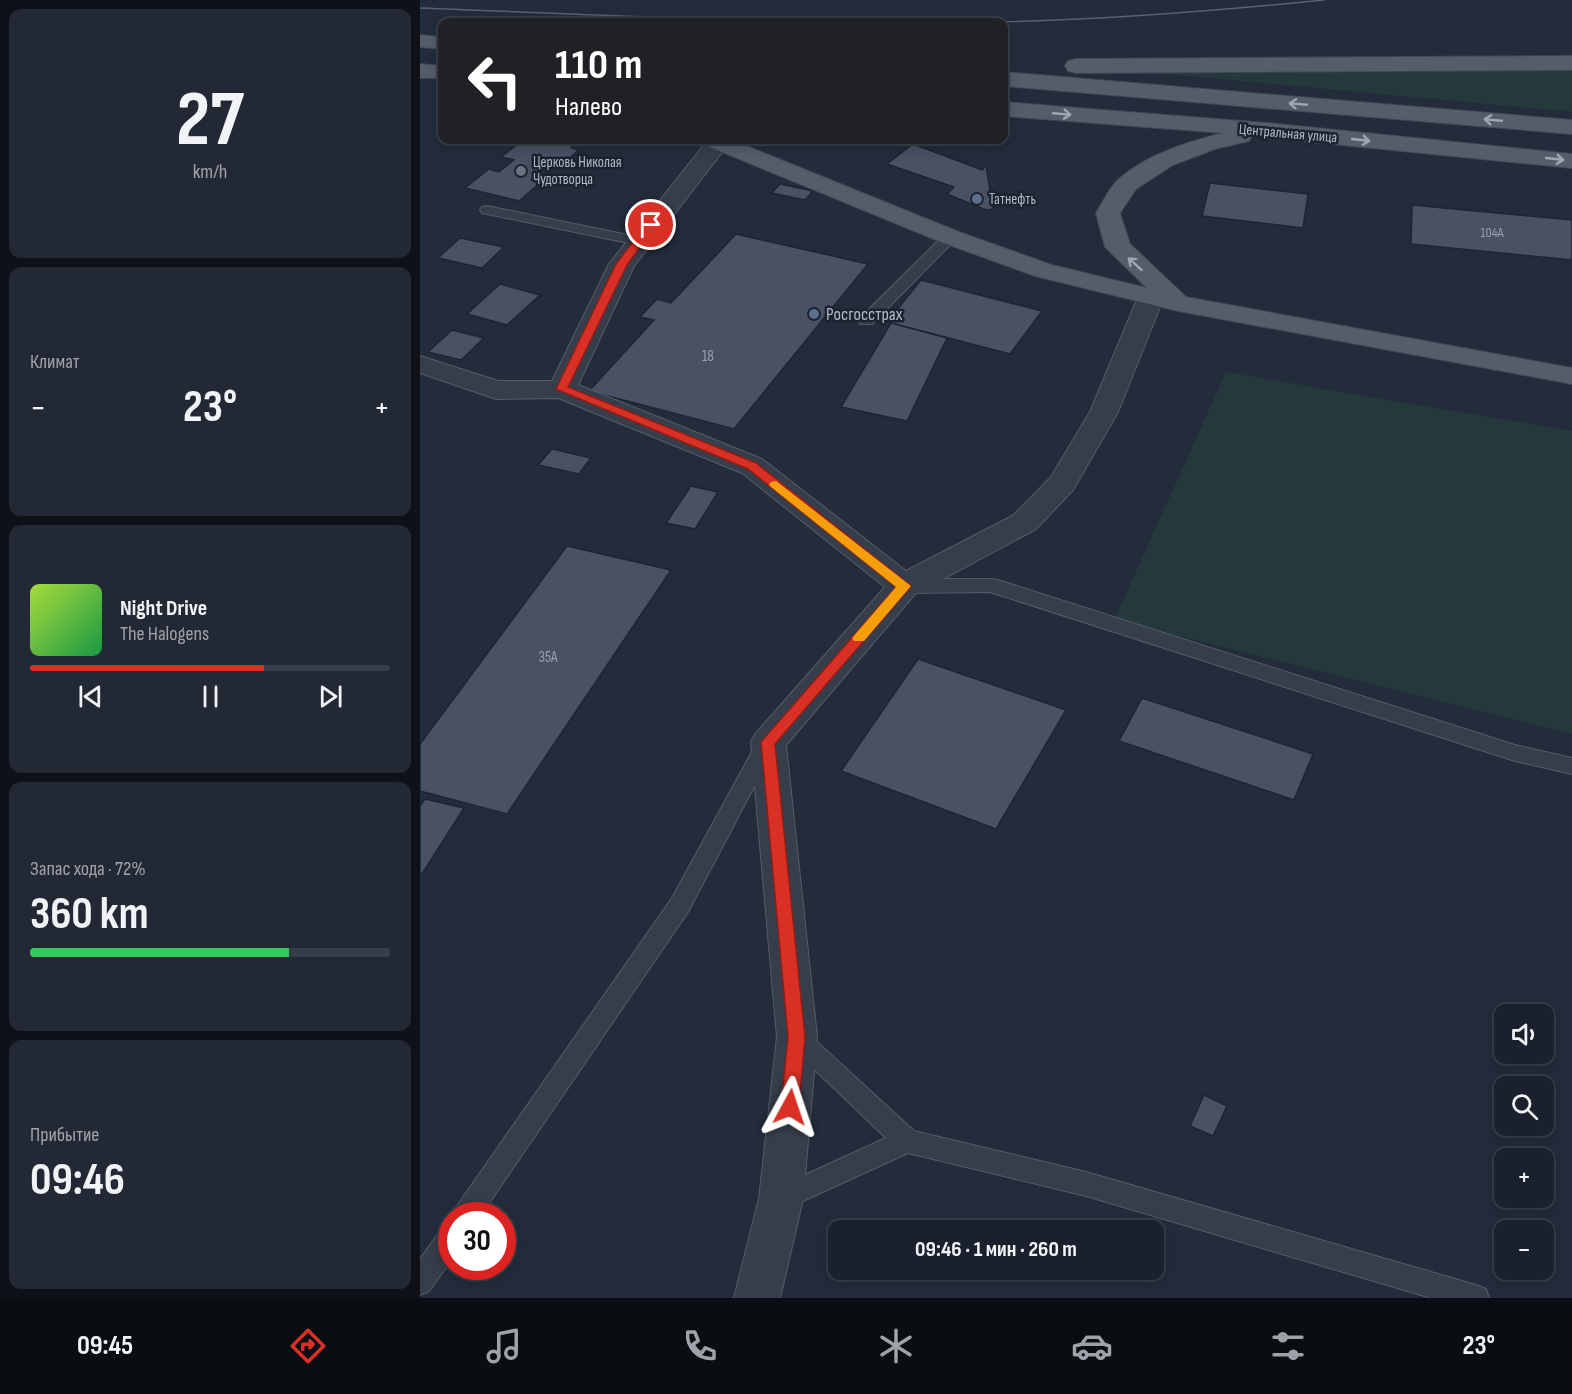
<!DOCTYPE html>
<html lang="ru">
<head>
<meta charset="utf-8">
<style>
  :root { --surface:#1a212c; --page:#232934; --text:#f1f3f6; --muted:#9fa3a9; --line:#383e48; --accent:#d93025 }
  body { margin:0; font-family:"Sofia Sans Condensed",sans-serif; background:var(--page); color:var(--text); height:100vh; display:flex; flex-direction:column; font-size:22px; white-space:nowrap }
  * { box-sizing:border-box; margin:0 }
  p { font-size:20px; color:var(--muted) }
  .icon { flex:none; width:33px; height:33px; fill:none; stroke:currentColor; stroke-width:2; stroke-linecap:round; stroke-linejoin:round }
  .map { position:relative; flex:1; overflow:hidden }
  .drawer { display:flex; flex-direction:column; gap:9px; padding:9px; background:#0e1218; width:420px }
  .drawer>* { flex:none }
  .top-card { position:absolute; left:18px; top:18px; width:570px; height:126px; border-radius:12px; box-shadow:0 3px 15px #0003,0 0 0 2px var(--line); background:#202124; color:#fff; overflow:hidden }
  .buttons { position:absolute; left:1074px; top:1004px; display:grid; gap:12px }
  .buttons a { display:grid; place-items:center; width:60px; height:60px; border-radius:12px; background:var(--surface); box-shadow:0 3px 15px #0003,0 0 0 2px var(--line); font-size:30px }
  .speed { position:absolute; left:18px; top:1202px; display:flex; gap:12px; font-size:30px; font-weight:700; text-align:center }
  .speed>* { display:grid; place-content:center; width:78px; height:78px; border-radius:50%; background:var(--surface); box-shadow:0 3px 15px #0003,0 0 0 2px var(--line); line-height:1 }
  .speed .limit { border:9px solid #d22; background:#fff; color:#111 }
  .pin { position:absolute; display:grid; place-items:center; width:51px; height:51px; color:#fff; margin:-26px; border:3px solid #fff; border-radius:50%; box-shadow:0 2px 6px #0007 }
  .me { position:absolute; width:66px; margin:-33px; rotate:5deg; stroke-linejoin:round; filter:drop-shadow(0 0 4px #0008) }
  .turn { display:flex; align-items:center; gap:21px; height:126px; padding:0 18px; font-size:27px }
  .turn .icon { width:78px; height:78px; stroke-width:2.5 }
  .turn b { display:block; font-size:42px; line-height:51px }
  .big { font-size:45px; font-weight:700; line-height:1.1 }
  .drawer .card { flex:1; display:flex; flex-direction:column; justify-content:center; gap:9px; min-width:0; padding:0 21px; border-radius:12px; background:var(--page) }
  .drawer .dial { align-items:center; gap:0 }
  .dial b { font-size:78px; line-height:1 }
  .song { display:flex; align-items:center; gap:18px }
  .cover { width:72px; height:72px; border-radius:9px; background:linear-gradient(135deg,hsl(80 70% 55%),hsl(140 70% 35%)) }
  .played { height:6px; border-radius:3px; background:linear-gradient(90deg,var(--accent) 65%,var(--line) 65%) }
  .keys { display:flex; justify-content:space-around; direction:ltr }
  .heat { display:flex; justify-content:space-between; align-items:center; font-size:33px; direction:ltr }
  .charge { height:9px; border-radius:4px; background:linear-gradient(90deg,#34c759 72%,var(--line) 0) }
  .trip { position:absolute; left:408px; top:1220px; width:336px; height:60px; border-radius:12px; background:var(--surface); box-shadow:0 3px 15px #0003,0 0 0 2px var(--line); font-weight:700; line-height:60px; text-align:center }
  .dock { display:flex; height:96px; justify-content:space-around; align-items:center; background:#0a0d12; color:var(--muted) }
  .dock .icon { width:42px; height:42px }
  .dock .current { color:var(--accent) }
  .dock b { font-size:27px; color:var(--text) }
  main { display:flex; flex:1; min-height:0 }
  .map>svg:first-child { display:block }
  .green { fill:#25383c }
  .building { fill:#495264; stroke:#1e2532; stroke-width:1.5 }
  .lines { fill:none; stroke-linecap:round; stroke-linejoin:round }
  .lane-casing { stroke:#555c69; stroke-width:2 }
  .street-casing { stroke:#555c69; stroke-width:2 }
  .primary-casing { stroke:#404754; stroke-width:2 }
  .lane { fill:#373e4b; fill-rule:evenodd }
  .street { fill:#373e4b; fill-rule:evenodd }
  .primary { fill:#555d6b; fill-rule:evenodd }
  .tram { stroke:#596172; stroke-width:1.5 }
  .oneway { stroke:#9fa7b5 }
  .route { fill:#d93025; stroke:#8d1f18; stroke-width:1.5 }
  .slow { fill:#f59e0b }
  .worship-dot { fill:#6b7280; stroke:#1c2330; stroke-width:2 }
  .service-dot { fill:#5c6f8a; stroke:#1c2330; stroke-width:2 }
  .labels { text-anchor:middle; stroke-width:5; stroke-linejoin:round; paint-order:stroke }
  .far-number-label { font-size:14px; fill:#989fae }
  .far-street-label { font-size:15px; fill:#b2b9c7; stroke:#1c2330 }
  .far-poi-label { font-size:15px; fill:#b2b9c7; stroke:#1c2330; text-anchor:start }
  .number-label { font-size:15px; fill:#989fae }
  .poi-label { font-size:18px; fill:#b2b9c7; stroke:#1c2330; text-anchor:start }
</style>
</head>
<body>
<main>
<section class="drawer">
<div class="card dial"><b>27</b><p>km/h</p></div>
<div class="card"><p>Климат</p>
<div class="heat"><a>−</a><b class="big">23°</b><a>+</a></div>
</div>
<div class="card">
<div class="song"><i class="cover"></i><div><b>Night Drive</b><p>The Halogens</p></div></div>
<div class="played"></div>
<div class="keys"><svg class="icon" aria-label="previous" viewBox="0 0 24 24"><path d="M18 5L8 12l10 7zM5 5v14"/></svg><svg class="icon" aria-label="pause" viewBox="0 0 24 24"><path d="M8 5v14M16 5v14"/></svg><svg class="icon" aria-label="next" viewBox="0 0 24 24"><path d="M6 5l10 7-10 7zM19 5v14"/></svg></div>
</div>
<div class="card"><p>Запас хода · 72%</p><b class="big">360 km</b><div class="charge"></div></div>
<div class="card"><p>Прибытие</p><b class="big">09:46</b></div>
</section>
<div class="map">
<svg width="1152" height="1298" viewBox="0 0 1152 1298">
  <rect width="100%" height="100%" fill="#232c3b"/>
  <!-- green -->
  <g class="green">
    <polygon points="1152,70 1152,112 724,72"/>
    <polygon points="806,372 1152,431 1152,734 694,620"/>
  </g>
  <!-- building -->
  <g class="building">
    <polygon points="103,140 161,140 151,148 159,150 136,169 126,167 111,180 121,182 99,201 45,188 69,169 79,172 94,160 81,157"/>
    <polygon points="493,144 562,170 566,166 573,209 566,210 527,194 534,187 467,164"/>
    <polygon points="790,183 888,194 883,228 782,216"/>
    <polygon points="360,184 393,191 385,200 352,193"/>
    <polygon points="992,205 1152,220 1152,260 991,244"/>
    <polygon points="316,234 448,264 314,429 169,391 234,320 220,317 237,299 251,303"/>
    <polygon points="40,238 84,247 62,268 18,258"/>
    <polygon points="501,280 622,311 590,354 467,322"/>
    <polygon points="80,284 120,295 87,325 47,314"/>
    <polygon points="471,323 527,338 487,421 421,407"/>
    <polygon points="32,330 64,338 41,360 8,352"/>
    <polygon points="132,449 171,458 159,474 118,465"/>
    <polygon points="271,486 298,492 275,529 246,523"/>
    <polygon points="147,546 251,570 87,814 0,791 0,744"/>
    <polygon points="498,659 646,710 576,829 421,771"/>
    <polygon points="722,698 893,754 874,800 699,741"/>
    <polygon points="5,799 44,808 2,874 0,873 0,806"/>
    <polygon points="784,1095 807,1106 793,1136 770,1126"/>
  </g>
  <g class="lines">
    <!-- lane casing -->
    <g class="lane-casing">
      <g id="lane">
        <polygon points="67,206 218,237 225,241 218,245 62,213 60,210 62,207"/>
        <polygon points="530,233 535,234 537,237 535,240 452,324 440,324 438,321 440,318 525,234"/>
        <polygon points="484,579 571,579 578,580 1095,745 1152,758 1152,774 1095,761 570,592 484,593 477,591 475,586 477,581"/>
        <polygon points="346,737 353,739 356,745 268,912 61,1215 33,1215 37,1206 252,898 339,739"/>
        <polygon points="377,1027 385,1031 494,1131 666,1172 1056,1285 1066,1289 1069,1298 1011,1298 666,1196 488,1153 361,1211 352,1208 348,1199 352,1190 466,1138 369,1045 365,1038 369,1031"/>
        <polygon points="32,1224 32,1259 9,1291 0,1295 0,1259 23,1227"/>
      </g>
    </g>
    <!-- street casing -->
    <g class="street-casing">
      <polygon id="street" points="288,140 308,140 310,142 214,266 158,385 342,459 486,571 594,515 631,477 670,412 718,297 722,291 731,289 740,291 744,297 698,412 653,490 616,529 495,594 366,745 397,1037 383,1199 360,1298 314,1298 339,1199 357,1037 331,742 336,733 465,587 322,473 138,398 76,399 0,373 0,356 78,381 132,381 189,264"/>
    </g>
    <!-- primary casing -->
    <g class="primary-casing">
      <g id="primary">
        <polygon points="0,35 22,37 22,49 0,47"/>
        <polygon points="1152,56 1152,70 656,73 648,71 645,66 648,61 656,59"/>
        <polygon points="0,64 22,66 22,78 0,78"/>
        <polygon points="584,72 1152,120 1152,134 584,86"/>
        <path d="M 584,102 L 847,123 L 1152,154 L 1152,168 L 832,136 L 829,141 L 795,149 L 753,165 L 716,189 L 700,213 L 710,244 L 766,297 L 1152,368 L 1152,384 L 758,311 L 615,276 L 521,242 L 285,145 L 281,140 L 312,140 L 539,232 L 632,265 L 727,288 L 685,247 L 676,213 C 683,202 690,186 700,178 C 728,154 767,142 803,133 L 584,116 Z"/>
      </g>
    </g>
    <!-- lane -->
    <use href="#lane" class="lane"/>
    <!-- street -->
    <use href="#street" class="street"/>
    <!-- primary -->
    <use href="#primary" class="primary"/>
    <!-- tram -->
    <path class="tram" d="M 0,8 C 191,15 382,26 573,22 C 684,20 794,11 904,0"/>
  </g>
  <!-- one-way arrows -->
  <defs><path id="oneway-shaft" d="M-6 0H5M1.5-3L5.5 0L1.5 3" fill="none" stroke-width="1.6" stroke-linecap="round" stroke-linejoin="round" transform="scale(1.5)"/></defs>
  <g class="oneway">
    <use href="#oneway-shaft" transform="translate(878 104) rotate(-175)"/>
    <use href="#oneway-shaft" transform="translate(642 114) rotate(5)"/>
    <use href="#oneway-shaft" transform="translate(1073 120) rotate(-175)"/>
    <use href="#oneway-shaft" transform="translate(941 140) rotate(6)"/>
    <use href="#oneway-shaft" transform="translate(1135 159) rotate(6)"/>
    <use href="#oneway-shaft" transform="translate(715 264) rotate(-138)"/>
  </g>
  <!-- route -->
  <polygon class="route" points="231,221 236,225 207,265 148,387 336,463 491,586 355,744 385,1037 379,1107 376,1112 370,1115 364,1112 361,1107 368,1037 341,742 476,587 328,469 136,389 196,264 228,222"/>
  <!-- slow -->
  <polygon class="slow" points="356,481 491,586 444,641 434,641 432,638 476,587 351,487 349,485 351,482"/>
  <!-- markers -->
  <circle class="worship-dot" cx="101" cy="171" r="6"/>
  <g class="service-dot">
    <circle cx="557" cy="199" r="6"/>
    <circle cx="394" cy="314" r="6"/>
  </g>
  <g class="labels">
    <!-- far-number labels -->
    <g class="far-number-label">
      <text x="1072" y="237">104А</text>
    </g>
    <!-- far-street labels -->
    <g class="far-street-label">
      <text transform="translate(868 133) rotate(5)" y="5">Центральная улица</text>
    </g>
    <!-- far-poi labels -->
    <g class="far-poi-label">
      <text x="113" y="167">Церковь Николая<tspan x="113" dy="17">Чудотворца</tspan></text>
      <text x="569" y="204">Татнефть</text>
    </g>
    <!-- number labels -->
    <g class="number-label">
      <text x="288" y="361">18</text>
      <text x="128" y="662">35А</text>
    </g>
    <!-- poi labels -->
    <g class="poi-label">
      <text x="406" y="320">Росгосстрах</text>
    </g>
  </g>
</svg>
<div class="buttons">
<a><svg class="icon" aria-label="sound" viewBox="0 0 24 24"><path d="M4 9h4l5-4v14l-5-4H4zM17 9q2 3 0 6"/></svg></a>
<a><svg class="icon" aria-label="search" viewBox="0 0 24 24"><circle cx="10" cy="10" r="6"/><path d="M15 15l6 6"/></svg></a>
<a>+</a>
<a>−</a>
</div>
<div class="speed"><div class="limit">30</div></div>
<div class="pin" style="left:231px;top:225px;background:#d93025"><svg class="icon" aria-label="arrive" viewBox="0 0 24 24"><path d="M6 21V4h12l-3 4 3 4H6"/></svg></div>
<svg class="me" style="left:370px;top:1107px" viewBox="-20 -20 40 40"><path d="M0-17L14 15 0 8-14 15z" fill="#d93025" stroke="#fff" stroke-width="4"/></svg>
<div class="trip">09:46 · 1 мин · 260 m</div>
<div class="top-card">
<div class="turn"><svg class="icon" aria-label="left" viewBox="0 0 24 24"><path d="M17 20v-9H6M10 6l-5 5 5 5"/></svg><div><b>110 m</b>Налево</div></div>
</div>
</div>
</main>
<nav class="dock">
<b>09:45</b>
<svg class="icon current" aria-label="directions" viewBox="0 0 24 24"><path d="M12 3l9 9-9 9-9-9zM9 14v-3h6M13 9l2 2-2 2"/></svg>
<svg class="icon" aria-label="music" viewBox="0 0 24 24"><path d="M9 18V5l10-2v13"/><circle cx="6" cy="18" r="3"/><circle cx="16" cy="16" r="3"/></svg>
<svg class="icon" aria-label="phone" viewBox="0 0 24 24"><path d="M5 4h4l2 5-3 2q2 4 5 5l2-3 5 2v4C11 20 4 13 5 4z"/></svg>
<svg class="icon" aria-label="climate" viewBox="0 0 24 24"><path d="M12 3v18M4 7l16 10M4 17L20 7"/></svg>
<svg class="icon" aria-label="car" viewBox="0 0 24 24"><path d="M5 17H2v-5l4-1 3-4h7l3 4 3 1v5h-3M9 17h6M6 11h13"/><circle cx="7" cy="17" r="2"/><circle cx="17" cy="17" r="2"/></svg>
<svg class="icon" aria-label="filters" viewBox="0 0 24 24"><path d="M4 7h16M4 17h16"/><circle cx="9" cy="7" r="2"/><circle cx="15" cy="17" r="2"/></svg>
<b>23°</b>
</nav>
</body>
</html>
